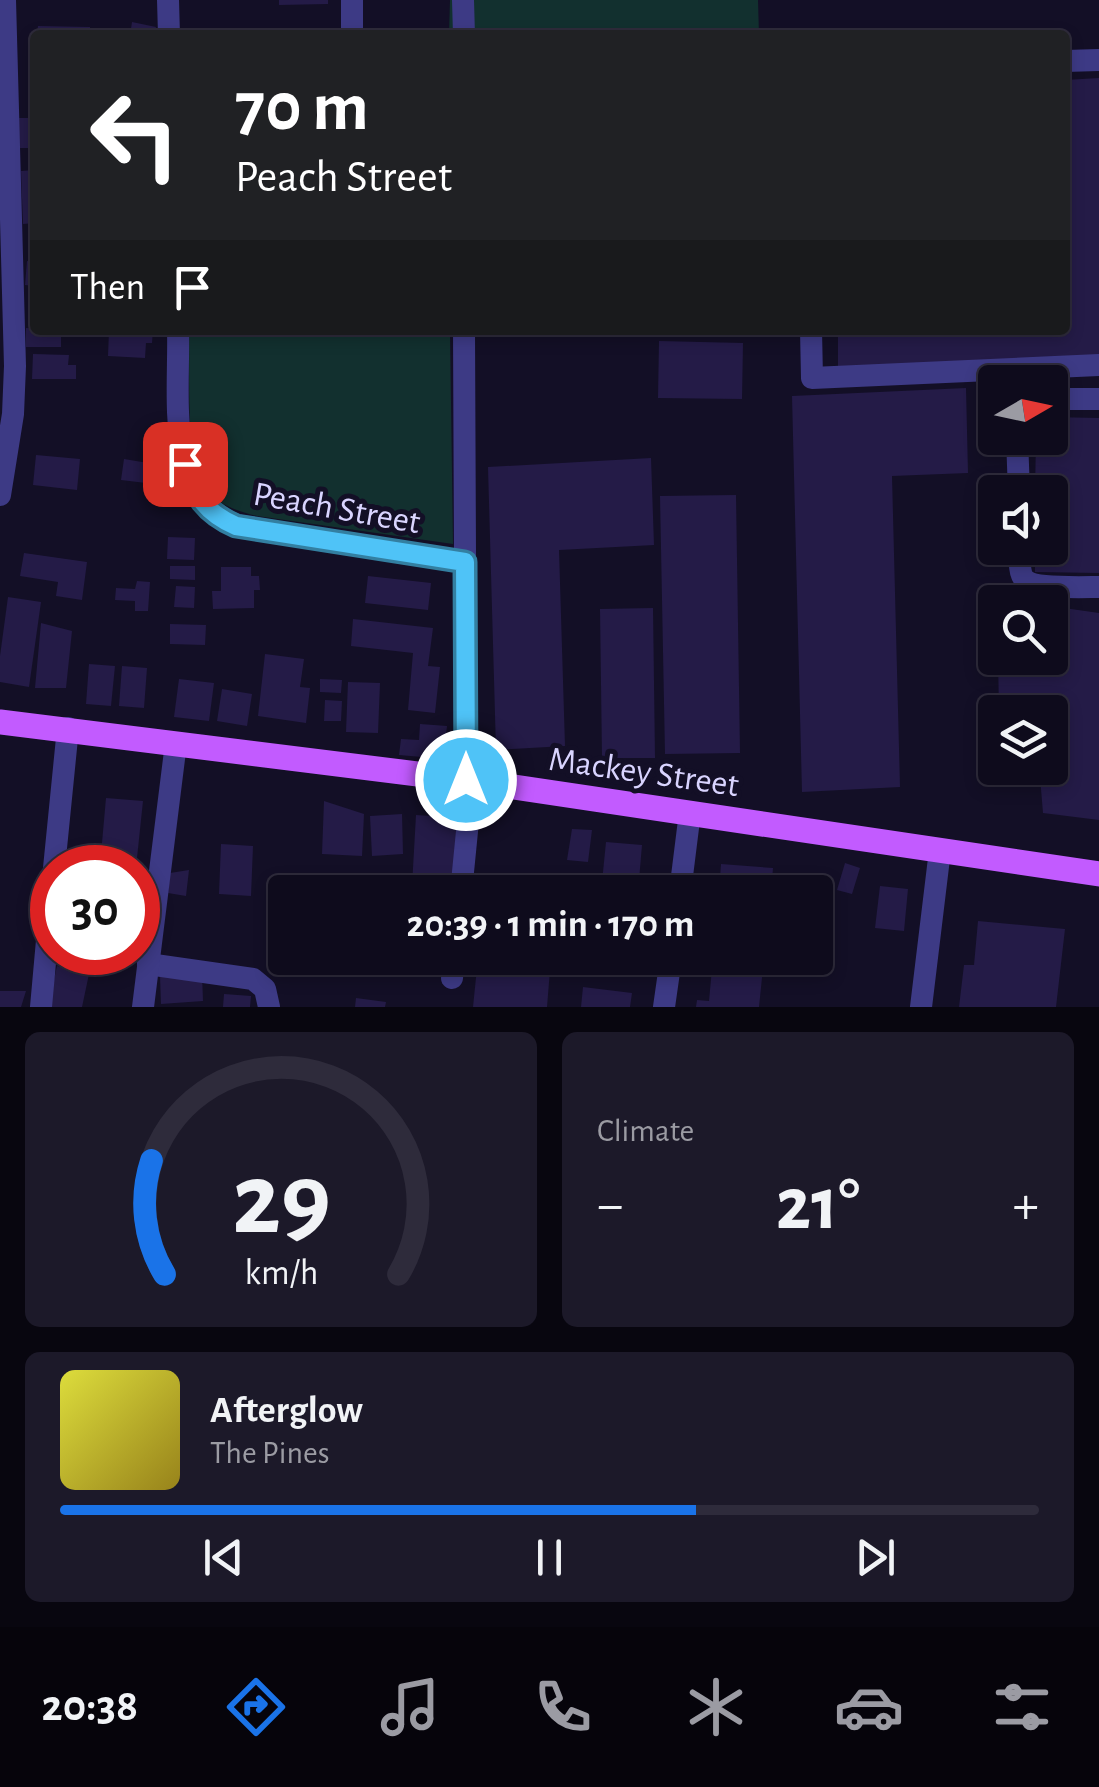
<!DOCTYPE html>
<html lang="en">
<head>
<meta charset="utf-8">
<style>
  :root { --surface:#0e0b1c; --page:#1c1929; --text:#f1f3f6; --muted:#9b9ba3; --line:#2e2b3b; --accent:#1a73e8 }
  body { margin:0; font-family:"Alegreya Sans",sans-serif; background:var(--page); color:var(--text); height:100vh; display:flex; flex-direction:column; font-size:38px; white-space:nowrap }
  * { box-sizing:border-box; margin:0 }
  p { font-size:32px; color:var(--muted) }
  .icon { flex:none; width:55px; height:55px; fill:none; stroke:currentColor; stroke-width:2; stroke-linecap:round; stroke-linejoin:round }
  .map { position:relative; height:1007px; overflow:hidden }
  .sheet { display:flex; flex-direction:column; gap:25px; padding:25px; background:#08060f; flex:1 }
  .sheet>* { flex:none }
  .guide { position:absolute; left:30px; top:30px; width:1040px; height:305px; border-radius:10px; box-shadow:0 5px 15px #0003,0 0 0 2px var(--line); background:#202124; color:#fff; overflow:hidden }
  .needle { width:65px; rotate:81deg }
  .controls { position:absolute; left:978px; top:365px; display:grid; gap:20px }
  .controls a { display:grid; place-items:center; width:90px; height:90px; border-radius:10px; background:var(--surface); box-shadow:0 5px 15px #0003,0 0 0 2px var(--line); font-size:50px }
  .speed { position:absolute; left:30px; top:845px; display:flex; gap:20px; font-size:50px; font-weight:700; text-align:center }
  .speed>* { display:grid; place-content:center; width:130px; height:130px; border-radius:50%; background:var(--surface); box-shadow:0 5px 15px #0003,0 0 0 2px var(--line); line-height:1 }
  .speed .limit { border:15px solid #d22; background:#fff; color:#111 }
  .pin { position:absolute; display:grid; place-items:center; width:85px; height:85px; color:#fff; margin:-42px; border-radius:20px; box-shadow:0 5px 15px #0006 }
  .me { position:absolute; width:110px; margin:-55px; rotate:0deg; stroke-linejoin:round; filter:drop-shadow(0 0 8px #0008) }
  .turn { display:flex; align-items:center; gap:35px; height:210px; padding:0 40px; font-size:45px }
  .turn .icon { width:130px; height:130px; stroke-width:2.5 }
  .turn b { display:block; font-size:70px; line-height:85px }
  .then { display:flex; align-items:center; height:95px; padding:0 40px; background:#0003; gap:20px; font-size:38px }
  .big { font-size:75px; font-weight:700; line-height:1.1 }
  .sheet .card { flex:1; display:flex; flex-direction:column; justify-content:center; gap:15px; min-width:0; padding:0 35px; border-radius:15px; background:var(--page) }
  .sheet .dial { align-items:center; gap:0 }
  .dial svg { height:260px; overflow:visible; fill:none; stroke:var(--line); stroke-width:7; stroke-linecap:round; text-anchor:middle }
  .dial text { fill:var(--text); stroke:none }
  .song { display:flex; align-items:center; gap:30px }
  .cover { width:120px; height:120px; border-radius:15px; background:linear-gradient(135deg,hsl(60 70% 55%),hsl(50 70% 35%)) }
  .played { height:10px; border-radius:5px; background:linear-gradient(90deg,var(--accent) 65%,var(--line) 65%) }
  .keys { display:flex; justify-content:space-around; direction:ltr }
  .heat { display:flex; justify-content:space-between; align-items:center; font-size:55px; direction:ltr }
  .sheet .tiles { flex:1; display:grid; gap:25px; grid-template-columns:1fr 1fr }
  .card:last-child { grid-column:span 2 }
  .trip { position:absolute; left:268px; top:875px; width:565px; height:100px; border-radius:10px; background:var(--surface); box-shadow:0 5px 15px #0003,0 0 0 2px var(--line); font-weight:700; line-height:100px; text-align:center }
  .tab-bar { display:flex; height:160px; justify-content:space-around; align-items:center; background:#06040b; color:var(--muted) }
  .tab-bar .icon { width:70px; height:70px }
  .tab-bar .active { color:var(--accent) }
  .tab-bar b { font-size:45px; color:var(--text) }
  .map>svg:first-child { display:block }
  .green { fill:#12302f }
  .building { fill:#241b47 }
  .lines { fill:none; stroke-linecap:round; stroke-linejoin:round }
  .minor { stroke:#3d3a85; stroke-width:22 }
  .major { stroke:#c25bff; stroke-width:25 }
  .route-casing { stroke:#337fa1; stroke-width:25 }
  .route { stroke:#4fc3f7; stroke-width:18 }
  .labels { text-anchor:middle; stroke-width:10; stroke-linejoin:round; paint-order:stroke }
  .street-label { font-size:35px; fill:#d9d4ff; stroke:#130f26 }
</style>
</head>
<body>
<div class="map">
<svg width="1099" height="1007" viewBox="0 0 1099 1007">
  <rect width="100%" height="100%" fill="#130f26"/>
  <!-- green -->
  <g class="green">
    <polygon points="450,0 758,0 759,35 449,35"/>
    <path d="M 189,330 L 450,330 L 453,544 L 257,516 C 236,511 216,504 203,486 C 185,461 190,364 189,330 Z"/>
  </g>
  <!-- building -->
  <g class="building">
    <polygon points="279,0 328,0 328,4 279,5"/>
    <polygon points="132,22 156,27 154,35 130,35"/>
    <polygon points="38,26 90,27 90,35 37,35"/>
    <polygon points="1099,78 1099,360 838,371 838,330 1065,330 1065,80"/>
    <polygon points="19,118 35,118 35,148 18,148"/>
    <polygon points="35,170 35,223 23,224 21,171"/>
    <polygon points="27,261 35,262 35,286 25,285"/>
    <polygon points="26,328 61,330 61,347 26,347"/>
    <polygon points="109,330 153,330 152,343 146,343 145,358 108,356"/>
    <polygon points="659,341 743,343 742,399 658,398"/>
    <polygon points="33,354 69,355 68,365 76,365 76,379 32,379"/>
    <polygon points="966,388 968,473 892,476 900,787 802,792 792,396"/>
    <polygon points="1050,417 1099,418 1099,573 1035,572 1035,548 1050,548 1050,492 1035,492 1036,438 1050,438"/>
    <polygon points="36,455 80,459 77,490 33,485"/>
    <polygon points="651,458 654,545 559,550 565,746 496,750 488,467"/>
    <polygon points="124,459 148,463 146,483 121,480"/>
    <polygon points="736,495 740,753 665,754 660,496"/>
    <polygon points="168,537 195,538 194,560 167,559"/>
    <polygon points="24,553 87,562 82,600 56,596 58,582 20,576"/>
    <polygon points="170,566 195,566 195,580 170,579"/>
    <polygon points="221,567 251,567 251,576 259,576 260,590 254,590 254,608 213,609 212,591 221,591"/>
    <polygon points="368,576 431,583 428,610 365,603"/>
    <polygon points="137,581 150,582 148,611 135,611 135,601 115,600 116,588 135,589"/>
    <polygon points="176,586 195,587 194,608 174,607"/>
    <polygon points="8,597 41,602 29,687 0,682 0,656"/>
    <polygon points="1050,606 1099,613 1099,820 1043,813 1040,777 1000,783 1000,768 1050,768 1050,712 999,712 998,658 1050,658"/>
    <polygon points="653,608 655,758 602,758 600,609"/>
    <polygon points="353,619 433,628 428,666 440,667 435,713 408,710 413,653 351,646"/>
    <polygon points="41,623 72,631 66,688 35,688"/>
    <polygon points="170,624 206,625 205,645 170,644"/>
    <polygon points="265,654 304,659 300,687 310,688 306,723 258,716"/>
    <polygon points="89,664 115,666 111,706 86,704"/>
    <polygon points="122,666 147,668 144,708 119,706"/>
    <polygon points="179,679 214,683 209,721 174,717"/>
    <polygon points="320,679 342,680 341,693 320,692"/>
    <polygon points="348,682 380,683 378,733 346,732"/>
    <polygon points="222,689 252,694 247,726 217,721"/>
    <polygon points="325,700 342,701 341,721 324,721"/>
    <polygon points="420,724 447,726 444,753 423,751 422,757 399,755 401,739 419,740"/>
    <polygon points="106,798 143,801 137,858 101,854"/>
    <polygon points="324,801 364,814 362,856 322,854"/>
    <polygon points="402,814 403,854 372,856 370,816"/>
    <polygon points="416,815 462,818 458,889 412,886"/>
    <polygon points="572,829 592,830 588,862 567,860"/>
    <polygon points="606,842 642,845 638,892 601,892"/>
    <polygon points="221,844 253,846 251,896 219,894"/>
    <polygon points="845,863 860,868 852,894 837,890"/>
    <polygon points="721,864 773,868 771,892 719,892"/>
    <polygon points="189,870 186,896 168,893 170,873"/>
    <polygon points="485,873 559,877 557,892 484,892"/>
    <polygon points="880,886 908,889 904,931 875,928"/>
    <polygon points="978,921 1065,929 1056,1007 959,1007 964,965 974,965"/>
    <polygon points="478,958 551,958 547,1007 473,1007"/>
    <polygon points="713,958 764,958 759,1007 696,1007 697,1000 709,1001"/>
    <polygon points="57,966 89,974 82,1007 48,1007"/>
    <polygon points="202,974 203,1001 161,1004 160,976"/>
    <polygon points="583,987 632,993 630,1007 581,1007"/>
    <polygon points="0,991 26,991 21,1007 0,1007"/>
    <polygon points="224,994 251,996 250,1007 223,1007"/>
    <polygon points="356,998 386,1002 385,1007 355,1007"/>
  </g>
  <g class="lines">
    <!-- minor -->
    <g class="minor">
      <polyline points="168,0 169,35"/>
      <polyline points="463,0 464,35"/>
      <polyline points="352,35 352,0"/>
      <polyline points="1065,61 1099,60"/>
      <path d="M 178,330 C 180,394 163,497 237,525 L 465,563"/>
      <polyline points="464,330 466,780"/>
      <polyline points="811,330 812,378 1099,365"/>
      <polyline points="1050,399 1099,399"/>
      <polyline points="1017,438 1019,492"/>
      <polyline points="0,495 13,414 15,366 5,0"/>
      <path d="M 1020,548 C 1020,557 1018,573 1025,580 C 1035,589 1084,587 1099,587"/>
      <polyline points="54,868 68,728"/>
      <polyline points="461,892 472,781"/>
      <polyline points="680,892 690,812"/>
      <polyline points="148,964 253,979 265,989 269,1007"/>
      <polyline points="452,978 454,958"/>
      <polyline points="41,1007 52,885"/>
      <polyline points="143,1007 176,743"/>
      <polyline points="664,1007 671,958"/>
      <polyline points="921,1007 940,850"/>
    </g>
    <!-- major -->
    <polyline class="major" points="0,722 466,780 1099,874"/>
  </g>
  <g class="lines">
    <!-- route casing -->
    <g class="route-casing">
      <path id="route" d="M 185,464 C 194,495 206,513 236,526 L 465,562 L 466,780"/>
    </g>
    <!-- route -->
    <use href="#route" class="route"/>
  </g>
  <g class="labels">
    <!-- street labels -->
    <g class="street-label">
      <text transform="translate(337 507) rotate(10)" y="12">Peach Street</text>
      <text transform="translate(644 771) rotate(8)" y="12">Mackey Street</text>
    </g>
  </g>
</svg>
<div class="controls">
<a><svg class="needle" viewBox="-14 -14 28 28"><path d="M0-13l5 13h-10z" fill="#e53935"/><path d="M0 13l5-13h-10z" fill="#9b9ba3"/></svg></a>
<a><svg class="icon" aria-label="sound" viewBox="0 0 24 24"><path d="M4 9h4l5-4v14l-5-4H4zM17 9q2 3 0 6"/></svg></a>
<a><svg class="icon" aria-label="search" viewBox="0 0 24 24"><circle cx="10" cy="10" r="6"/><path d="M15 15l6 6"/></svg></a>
<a><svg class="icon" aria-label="layers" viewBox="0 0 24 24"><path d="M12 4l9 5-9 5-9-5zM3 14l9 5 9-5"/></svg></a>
</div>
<div class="speed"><div class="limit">30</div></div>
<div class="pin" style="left:185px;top:464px;background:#d93025"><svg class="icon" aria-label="arrive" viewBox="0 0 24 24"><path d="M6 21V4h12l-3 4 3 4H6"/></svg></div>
<svg class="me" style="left:466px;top:780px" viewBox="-20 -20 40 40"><circle r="17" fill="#4fc3f7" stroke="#fff" stroke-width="3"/><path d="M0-11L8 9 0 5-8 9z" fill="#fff"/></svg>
<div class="trip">20:39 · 1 min · 170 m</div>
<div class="guide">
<div class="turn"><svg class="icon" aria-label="left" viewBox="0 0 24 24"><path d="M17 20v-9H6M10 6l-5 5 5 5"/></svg><div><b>70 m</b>Peach Street</div></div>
<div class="then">Then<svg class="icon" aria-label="arrive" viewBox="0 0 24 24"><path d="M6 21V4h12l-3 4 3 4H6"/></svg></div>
</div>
</div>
<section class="sheet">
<div class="tiles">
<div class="card dial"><svg viewBox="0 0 100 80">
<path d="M14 69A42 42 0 1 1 86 69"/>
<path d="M14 69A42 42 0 0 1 10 34" stroke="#1a73e8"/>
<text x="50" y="56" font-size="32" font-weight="700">29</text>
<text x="50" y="72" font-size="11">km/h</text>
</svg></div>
<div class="card"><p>Climate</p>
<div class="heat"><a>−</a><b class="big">21°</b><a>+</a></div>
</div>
<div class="card">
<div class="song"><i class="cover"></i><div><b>Afterglow</b><p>The Pines</p></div></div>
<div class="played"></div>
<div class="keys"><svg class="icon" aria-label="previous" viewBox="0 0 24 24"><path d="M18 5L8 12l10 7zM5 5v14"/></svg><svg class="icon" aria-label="pause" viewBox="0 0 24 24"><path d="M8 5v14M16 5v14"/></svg><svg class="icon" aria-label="next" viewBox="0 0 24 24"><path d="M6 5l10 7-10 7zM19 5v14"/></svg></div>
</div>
</div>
</section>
<nav class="tab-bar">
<b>20:38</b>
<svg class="icon active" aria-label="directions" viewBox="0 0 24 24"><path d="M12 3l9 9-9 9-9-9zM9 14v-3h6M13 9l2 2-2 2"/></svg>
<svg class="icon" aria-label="music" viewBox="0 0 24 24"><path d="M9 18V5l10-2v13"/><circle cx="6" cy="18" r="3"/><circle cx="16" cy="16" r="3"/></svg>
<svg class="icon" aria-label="phone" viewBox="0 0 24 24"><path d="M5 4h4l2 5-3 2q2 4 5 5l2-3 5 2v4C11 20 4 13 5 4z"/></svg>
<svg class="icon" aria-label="climate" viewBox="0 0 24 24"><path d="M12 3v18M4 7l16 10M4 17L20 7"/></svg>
<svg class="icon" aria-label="car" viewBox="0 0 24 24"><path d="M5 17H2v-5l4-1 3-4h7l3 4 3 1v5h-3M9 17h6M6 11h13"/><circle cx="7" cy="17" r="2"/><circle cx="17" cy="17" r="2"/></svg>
<svg class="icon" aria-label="filters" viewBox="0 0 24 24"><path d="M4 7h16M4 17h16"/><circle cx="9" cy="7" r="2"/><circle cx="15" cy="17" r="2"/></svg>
</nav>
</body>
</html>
